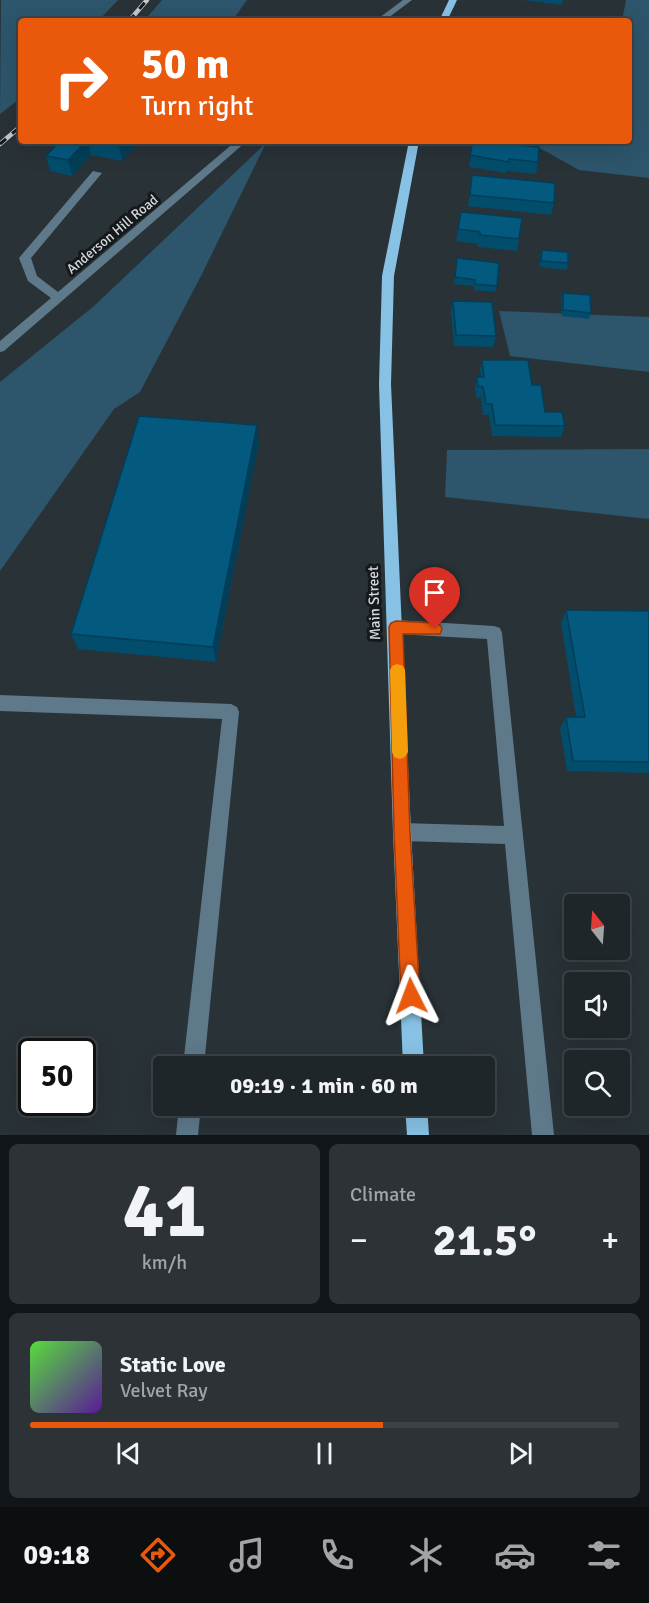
<!DOCTYPE html>
<html lang="en">
<head>
<meta charset="utf-8">
<style>
  :root { --surface:#1f2629; --page:#2c3235; --text:#f1f3f6; --muted:#a1a5a8; --line:#3c4346; --accent:#ea580c }
  body { margin:0; font-family:Signika,sans-serif; background:var(--page); color:var(--text); height:100vh; display:flex; flex-direction:column; font-size:22px; white-space:nowrap }
  * { box-sizing:border-box; margin:0 }
  p { font-size:20px; color:var(--muted) }
  .icon { flex:none; width:33px; height:33px; fill:none; stroke:currentColor; stroke-width:2; stroke-linecap:round; stroke-linejoin:round }
  .map { position:relative; height:1135px; overflow:hidden }
  .details { display:flex; flex-direction:column; gap:9px; padding:9px; background:#111517; flex:1 }
  .details>* { flex:none }
  .guide { position:absolute; left:18px; top:18px; width:614px; height:126px; border-radius:6px; box-shadow:0 6px 24px #0002,0 0 0 2px var(--line); background:#ea580c; color:#fff; overflow:hidden }
  .needle { width:39px; rotate:343deg }
  .fabs { position:absolute; left:564px; top:894px; display:grid; gap:12px }
  .fabs a { display:grid; place-items:center; width:66px; height:66px; border-radius:6px; background:var(--surface); box-shadow:0 6px 24px #0002,0 0 0 2px var(--line); font-size:30px }
  .speed { position:absolute; left:18px; top:1038px; display:flex; gap:12px; font-size:30px; font-weight:700; text-align:center }
  .speed>* { display:grid; place-content:center; width:78px; height:78px; border-radius:50%; background:var(--surface); box-shadow:0 6px 24px #0002,0 0 0 2px var(--line); line-height:1 }
  .speed .limit { border:3px solid #111; border-radius:9px; background:#fff; color:#111 }
  .pin { position:absolute; display:grid; place-items:center; width:51px; height:51px; color:#fff; margin:-62px -26px; border-radius:50% 50% 50% 0; rotate:-45deg; box-shadow:0 0 6px #0007 }
  .pin .icon { rotate:45deg }
  .me { position:absolute; width:66px; margin:-33px; rotate:357deg; stroke-linejoin:round; filter:drop-shadow(0 0 4px #0008) }
  .turn { display:flex; align-items:center; gap:21px; height:126px; padding:0 24px; font-size:27px }
  .turn .icon { width:78px; height:78px; stroke-width:2.5 }
  .turn b { display:block; font-size:42px; line-height:51px }
  .big { font-size:45px; font-weight:700; line-height:1.1 }
  .details .widget { flex:1; display:flex; flex-direction:column; justify-content:center; gap:9px; min-width:0; padding:0 21px; border-radius:9px; background:var(--page) }
  .details .dial { align-items:center; gap:0 }
  .dial b { font-size:78px; line-height:1 }
  .song { display:flex; align-items:center; gap:18px }
  .cover { width:72px; height:72px; border-radius:9px; background:linear-gradient(135deg,hsl(110 70% 55%),hsl(270 70% 35%)) }
  .played { height:6px; border-radius:3px; background:linear-gradient(90deg,var(--accent) 60%,var(--line) 60%) }
  .keys { display:flex; justify-content:space-around; direction:ltr }
  .heat { display:flex; justify-content:space-between; align-items:center; font-size:33px; direction:ltr }
  .details .tiles { flex:1; display:grid; gap:9px; grid-template-columns:1fr 1fr }
  .widget:last-child { grid-column:span 2 }
  .trip { position:absolute; left:153px; top:1056px; width:342px; height:60px; border-radius:6px; background:var(--surface); box-shadow:0 6px 24px #0002,0 0 0 2px var(--line); font-weight:700; line-height:60px; text-align:center }
  .tab-bar { display:flex; height:96px; justify-content:space-around; align-items:center; background:#0c0f10; color:var(--muted) }
  .tab-bar .icon { width:42px; height:42px }
  .tab-bar .on { color:var(--accent) }
  .tab-bar b { font-size:27px; color:var(--text) }
  .map>svg:first-child { display:block }
  .green { fill:#2d556b }
  .lines { fill:none; stroke-linecap:round; stroke-linejoin:round }
  .minor { fill:#5d798a; fill-rule:evenodd }
  .major { fill:#87c1e4; fill-rule:evenodd }
  .rail-casing { stroke:#c3c8cc; stroke-width:4.5 }
  .rail { stroke:#15191b; stroke-width:3; stroke-dasharray:8; stroke-linecap:butt }
  .wall { fill:#034d6c }
  .shaded-wall { fill:#033e58 }
  .building { fill:#04597e; stroke:#033e58; stroke-width:1.5 }
  .route { fill:#ea580c; stroke:#983908; stroke-width:1.5 }
  .slow { fill:#f59e0b }
  .labels { text-anchor:middle; stroke-width:6; stroke-linejoin:round; paint-order:stroke }
  .far-street-label { font-size:14px; fill:#d5dade; stroke:#15191b }
  .street-label { font-size:15px; fill:#d5dade; stroke:#15191b }
</style>
</head>
<body>
<div class="map">
<svg width="649" height="1135" viewBox="0 0 649 1135">
  <rect width="100%" height="100%" fill="#293237"/>
  <!-- green -->
  <g class="green">
    <polygon points="1,0 118,0 98,21 21,21 21,98 0,114"/>
    <polygon points="162,0 247,0 232,21 144,21"/>
    <polygon points="626,0 649,0 649,178 579,170 527,141 628,141 628,21 622,21"/>
    <polygon points="266,143 201,276 140,392 114,409 0,571 0,382 94,306"/>
    <polygon points="499,311 649,317 649,372 510,356"/>
    <polygon points="649,449 649,519 445,497 447,450"/>
  </g>
  <g class="lines">
    <!-- minor -->
    <g class="minor">
      <polygon points="403,0 412,0 384,21 375,21"/>
      <polygon points="236,141 247,141 4,351 0,352 0,341 51,298 28,281 19,258 93,171 102,173 31,258 37,276 58,292"/>
      <polygon points="396,620 494,626 500,628 502,633 554,1135 532,1135 505,844 402,841 396,838 393,832 396,826 402,823 504,826 487,639 396,634 390,632 388,627 390,622"/>
      <polygon points="0,695 231,704 237,707 239,712 204,1066 183,1066 222,719 0,711"/>
      <polygon points="179,1106 201,1106 198,1135 176,1135"/>
    </g>
    <!-- major -->
    <g class="major">
      <polygon points="449,0 457,0 447,21 439,21"/>
      <polygon points="409,141 419,141 394,276 391,384 411,832 424,1066 403,1066 393,832 379,384 382,276"/>
      <polygon points="405,1106 427,1106 429,1135 407,1135"/>
    </g>
    <!-- rail casing -->
    <g class="rail-casing">
      <g id="rail">
        <polyline points="129,21 147,0"/>
        <polyline points="0,144 21,126"/>
      </g>
    </g>
    <!-- rail -->
    <use href="#rail" class="rail"/>
  </g>
  <!-- wall -->
  <g class="wall">
    <polygon points="524,0 563,0 561,5"/>
    <polygon points="60,141 145,141 142,144 137,143 122,161 91,155 72,176 50,171 46,156"/>
    <polygon points="473,141 538,162 536,174 507,171 506,173 469,167"/>
    <polygon points="472,175 554,203 551,215 468,206"/>
    <polygon points="461,212 519,239 517,251 478,247 478,244 456,241"/>
    <polygon points="542,250 568,263 567,270 540,267 540,256"/>
    <polygon points="457,258 497,286 495,292 474,290 474,286 454,284"/>
    <polygon points="563,293 591,313 589,319 562,316 561,299"/>
    <polygon points="453,301 496,336 493,347 454,346 451,312"/>
    <polygon points="482,360 532,385 545,412 565,426 561,437 492,436 489,415 483,415 481,398 476,398 475,389 477,377 481,377 480,371"/>
    <polygon points="259,442 216,662 78,649 71,634"/>
    <polygon points="566,610 649,611 649,773 567,771 560,728 566,717 576,717 561,623"/>
  </g>
  <!-- shaded-wall -->
  <g class="shaded-wall">
    <polygon points="86,141 88,141 91,155 72,176 68,160"/>
    <polygon points="123,141 136,141 137,143 122,161 119,146"/>
    <polygon points="257,425 259,442 216,662 213,647"/>
  </g>
  <!-- building -->
  <g class="building">
    <polygon points="60,141 86,141 68,160 46,156"/>
    <polygon points="95,141 123,141 119,146"/>
    <polygon points="473,141 539,147 538,162 509,159 508,162 470,155"/>
    <polygon points="472,175 555,183 554,203 470,195"/>
    <polygon points="461,212 522,218 519,239 480,235 480,232 458,229"/>
    <polygon points="542,250 568,252 568,263 541,261"/>
    <polygon points="457,258 499,263 497,286 475,284 475,280 455,277"/>
    <polygon points="563,293 590,295 591,313 563,310"/>
    <polygon points="453,301 492,302 496,336 456,335"/>
    <polygon points="482,360 528,360 532,385 541,385 545,412 562,412 565,426 495,425 492,404 486,404 483,387 478,386 477,377 484,377"/>
    <polygon points="139,416 257,425 213,647 71,634"/>
    <polygon points="566,610 649,611 649,762 573,761 566,717 585,717"/>
  </g>
  <!-- route -->
  <polygon class="route" points="396,621 435,623 440,625 442,629 440,634 403,634 410,832 420,996 417,1003 411,1005 404,1003 401,996 394,832 389,627 391,623"/>
  <!-- slow -->
  <polygon class="slow" points="397,664 403,666 405,670 408,752 405,757 400,759 394,757 392,752 390,670 392,666"/>
  <g class="labels">
    <!-- far-street labels -->
    <g class="far-street-label">
      <text transform="translate(112 234) rotate(-40)" y="5">Anderson Hill Road</text>
    </g>
    <!-- street labels -->
    <g class="street-label">
      <text transform="translate(374 603) rotate(-92)" y="5">Main Street</text>
    </g>
  </g>
</svg>
<div class="fabs">
<a><svg class="needle" viewBox="-14 -14 28 28"><path d="M0-13l5 13h-10z" fill="#e53935"/><path d="M0 13l5-13h-10z" fill="#a1a5a8"/></svg></a>
<a><svg class="icon" aria-label="sound" viewBox="0 0 24 24"><path d="M4 9h4l5-4v14l-5-4H4zM17 9q2 3 0 6"/></svg></a>
<a><svg class="icon" aria-label="search" viewBox="0 0 24 24"><circle cx="10" cy="10" r="6"/><path d="M15 15l6 6"/></svg></a>
</div>
<div class="speed"><div class="limit">50</div></div>
<div class="pin" style="left:435px;top:629px;background:#d93025"><svg class="icon" aria-label="arrive" viewBox="0 0 24 24"><path d="M6 21V4h12l-3 4 3 4H6"/></svg></div>
<svg class="me" style="left:411px;top:996px" viewBox="-20 -20 40 40"><path d="M0-17L14 15 0 8-14 15z" fill="#ea580c" stroke="#fff" stroke-width="4"/></svg>
<div class="trip">09:19 · 1 min · 60 m</div>
<div class="guide">
<div class="turn"><svg class="icon" aria-label="right" viewBox="0 0 24 24"><path d="M7 20v-9h11M14 6l5 5-5 5"/></svg><div><b>50 m</b>Turn right</div></div>
</div>
</div>
<section class="details">
<div class="tiles">
<div class="widget dial"><b>41</b><p>km/h</p></div>
<div class="widget"><p>Climate</p>
<div class="heat"><a>−</a><b class="big">21.5°</b><a>+</a></div>
</div>
<div class="widget">
<div class="song"><i class="cover"></i><div><b>Static Love</b><p>Velvet Ray</p></div></div>
<div class="played"></div>
<div class="keys"><svg class="icon" aria-label="previous" viewBox="0 0 24 24"><path d="M18 5L8 12l10 7zM5 5v14"/></svg><svg class="icon" aria-label="pause" viewBox="0 0 24 24"><path d="M8 5v14M16 5v14"/></svg><svg class="icon" aria-label="next" viewBox="0 0 24 24"><path d="M6 5l10 7-10 7zM19 5v14"/></svg></div>
</div>
</div>
</section>
<nav class="tab-bar">
<b>09:18</b>
<svg class="icon on" aria-label="directions" viewBox="0 0 24 24"><path d="M12 3l9 9-9 9-9-9zM9 14v-3h6M13 9l2 2-2 2"/></svg>
<svg class="icon" aria-label="music" viewBox="0 0 24 24"><path d="M9 18V5l10-2v13"/><circle cx="6" cy="18" r="3"/><circle cx="16" cy="16" r="3"/></svg>
<svg class="icon" aria-label="phone" viewBox="0 0 24 24"><path d="M5 4h4l2 5-3 2q2 4 5 5l2-3 5 2v4C11 20 4 13 5 4z"/></svg>
<svg class="icon" aria-label="climate" viewBox="0 0 24 24"><path d="M12 3v18M4 7l16 10M4 17L20 7"/></svg>
<svg class="icon" aria-label="car" viewBox="0 0 24 24"><path d="M5 17H2v-5l4-1 3-4h7l3 4 3 1v5h-3M9 17h6M6 11h13"/><circle cx="7" cy="17" r="2"/><circle cx="17" cy="17" r="2"/></svg>
<svg class="icon" aria-label="filters" viewBox="0 0 24 24"><path d="M4 7h16M4 17h16"/><circle cx="9" cy="7" r="2"/><circle cx="15" cy="17" r="2"/></svg>
</nav>
</body>
</html>
